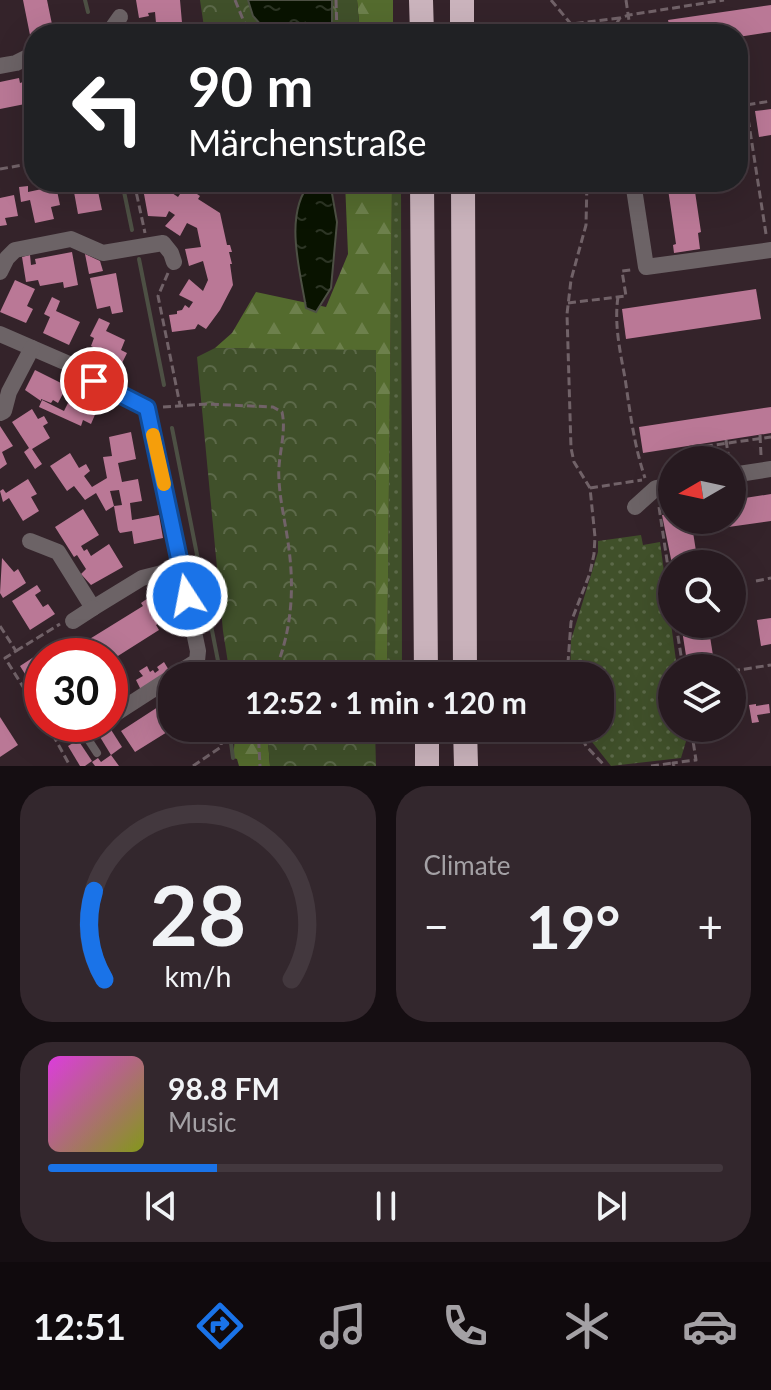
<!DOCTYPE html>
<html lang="en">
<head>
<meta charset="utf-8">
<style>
  :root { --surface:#271a20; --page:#33272d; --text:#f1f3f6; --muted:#a4a1a5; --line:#43383e; --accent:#1a73e8 }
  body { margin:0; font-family:Lato,sans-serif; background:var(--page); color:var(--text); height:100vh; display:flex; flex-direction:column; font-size:30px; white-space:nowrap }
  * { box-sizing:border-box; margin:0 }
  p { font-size:26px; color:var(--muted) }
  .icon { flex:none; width:44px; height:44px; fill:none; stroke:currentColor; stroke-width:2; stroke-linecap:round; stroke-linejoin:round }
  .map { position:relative; height:766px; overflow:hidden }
  .side { display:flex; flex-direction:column; gap:20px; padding:20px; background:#150e12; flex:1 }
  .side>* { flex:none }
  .guide { position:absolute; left:24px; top:24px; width:724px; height:168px; border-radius:32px; box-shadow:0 8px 32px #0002,0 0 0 2px var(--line); background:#202124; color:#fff; overflow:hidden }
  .needle { width:52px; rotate:261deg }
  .fabs { position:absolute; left:658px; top:446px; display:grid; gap:16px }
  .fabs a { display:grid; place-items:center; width:88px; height:88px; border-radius:50%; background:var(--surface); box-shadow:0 8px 32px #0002,0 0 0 2px var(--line); font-size:40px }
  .speed { position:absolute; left:24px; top:638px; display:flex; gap:16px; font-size:40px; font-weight:700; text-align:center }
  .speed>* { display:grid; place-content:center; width:104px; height:104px; border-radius:50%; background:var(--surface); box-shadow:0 8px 32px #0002,0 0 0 2px var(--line); line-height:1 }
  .speed .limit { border:12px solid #d22; background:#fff; color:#111 }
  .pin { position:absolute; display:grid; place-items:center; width:68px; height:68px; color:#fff; margin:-34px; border:4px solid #fff; border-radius:50%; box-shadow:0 2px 8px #0007 }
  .me { position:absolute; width:88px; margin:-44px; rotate:349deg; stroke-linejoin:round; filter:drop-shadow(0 0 6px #0008) }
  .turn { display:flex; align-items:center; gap:28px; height:168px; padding:0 32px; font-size:36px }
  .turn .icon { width:104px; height:104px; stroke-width:2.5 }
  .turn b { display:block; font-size:56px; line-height:68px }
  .big { font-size:60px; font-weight:700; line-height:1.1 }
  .side .widget { flex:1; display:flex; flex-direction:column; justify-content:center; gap:12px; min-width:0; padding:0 28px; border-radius:32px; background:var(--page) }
  .side .dial { align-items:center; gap:0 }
  .dial svg { height:208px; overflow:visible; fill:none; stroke:var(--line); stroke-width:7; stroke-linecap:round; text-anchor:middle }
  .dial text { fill:var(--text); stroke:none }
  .song { display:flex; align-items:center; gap:24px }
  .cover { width:96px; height:96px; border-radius:12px; background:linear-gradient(135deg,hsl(300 70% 55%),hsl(70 70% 35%)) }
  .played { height:8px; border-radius:4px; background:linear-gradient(90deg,var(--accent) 25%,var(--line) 25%) }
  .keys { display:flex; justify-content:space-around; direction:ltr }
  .heat { display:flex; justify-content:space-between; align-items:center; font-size:44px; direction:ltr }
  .side .tiles { flex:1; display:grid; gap:20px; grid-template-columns:1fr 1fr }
  .widget:last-child { grid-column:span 2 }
  .trip { position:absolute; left:158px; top:662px; width:456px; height:80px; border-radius:32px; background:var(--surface); box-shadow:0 8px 32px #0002,0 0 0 2px var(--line); font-weight:700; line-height:80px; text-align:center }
  .tabs { display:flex; height:128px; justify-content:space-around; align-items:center; background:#100a0d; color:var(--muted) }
  .tabs .icon { width:56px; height:56px }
  .tabs .on { color:var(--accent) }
  .tabs b { font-size:36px; color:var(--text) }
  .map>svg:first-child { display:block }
  .grass { fill:url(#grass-dots) }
  .forest { fill:url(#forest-firs) }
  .park { fill:url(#park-crowns) }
  .water { fill:url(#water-ripples); stroke:#4d5044; stroke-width:2 }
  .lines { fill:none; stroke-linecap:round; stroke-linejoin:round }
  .stream { stroke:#4d5044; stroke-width:4 }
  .building { fill:#ba7896 }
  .path { stroke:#716268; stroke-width:3; stroke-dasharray:8 4; stroke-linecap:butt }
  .lane { stroke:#6c6366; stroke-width:8 }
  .street { stroke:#6c6366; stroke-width:16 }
  .highway { stroke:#cab3bc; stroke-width:24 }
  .route-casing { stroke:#114b97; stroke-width:20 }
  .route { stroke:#1a73e8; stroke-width:14 }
  .slow { stroke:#f59e0b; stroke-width:14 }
</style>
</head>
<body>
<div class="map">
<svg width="771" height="766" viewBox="0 0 771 766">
  <defs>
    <pattern id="grass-dots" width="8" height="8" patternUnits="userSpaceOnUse" patternTransform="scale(2)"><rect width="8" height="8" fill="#40502a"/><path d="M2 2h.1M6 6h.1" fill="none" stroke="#5c6949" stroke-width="1.8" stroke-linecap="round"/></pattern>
    <pattern id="forest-firs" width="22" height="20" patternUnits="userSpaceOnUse" patternTransform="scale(2)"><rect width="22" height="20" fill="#546b2e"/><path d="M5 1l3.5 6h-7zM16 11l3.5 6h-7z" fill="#6d804c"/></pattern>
    <pattern id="park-crowns" width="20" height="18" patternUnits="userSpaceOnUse" patternTransform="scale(2)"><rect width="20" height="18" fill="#40502a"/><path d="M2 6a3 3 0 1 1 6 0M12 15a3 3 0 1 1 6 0" fill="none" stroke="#5c6949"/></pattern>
    <pattern id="water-ripples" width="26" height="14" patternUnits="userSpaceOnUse" patternTransform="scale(2)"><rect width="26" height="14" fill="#091300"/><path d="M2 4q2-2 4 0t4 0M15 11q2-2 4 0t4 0" fill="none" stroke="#2d3525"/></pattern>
  </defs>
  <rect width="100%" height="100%" fill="#34232a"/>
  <!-- grass -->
  <g class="grass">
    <polygon points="392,182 401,182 402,676 387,676"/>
    <polygon points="641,535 643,545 660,542 677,668 672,668 672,728 686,728 687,738 681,758 611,766 581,728 600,728 600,676 570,676 571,640 598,552 598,541"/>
  </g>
  <!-- forest -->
  <g class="forest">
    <polygon points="357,0 393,0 393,34 360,34"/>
    <polygon points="345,182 392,182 387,676 375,676 376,351 215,348 232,333 256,292 326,307 348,254"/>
    <polygon points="236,728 267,728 270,766 239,766 237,759 233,758"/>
  </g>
  <!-- park -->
  <g class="park">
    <polygon points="200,0 357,0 360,34 205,34"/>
    <polygon points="215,348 376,350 375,676 230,676 223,631 197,357"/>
    <polygon points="267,728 375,728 376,766 270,766"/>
  </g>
  <!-- water -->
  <g class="water">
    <polygon points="248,0 332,0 332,27 329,34 269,34 253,16"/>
    <path d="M 311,182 L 330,182 L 337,222 L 331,288 L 316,312 L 306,308 C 300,270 283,213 311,182 Z"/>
  </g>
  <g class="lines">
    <!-- stream -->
    <g class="stream">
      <polyline points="85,0 88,12"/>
      <polyline points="122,182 132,230"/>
      <polyline points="139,259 164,385"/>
      <polyline points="172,428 221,676"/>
      <polyline points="229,728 233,758"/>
    </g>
  </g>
  <!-- building -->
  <g class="building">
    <polygon points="23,0 47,0 54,34 34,34 34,39 31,40"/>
    <polygon points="136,0 180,0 183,34 157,34 155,12 148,13 149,16 139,18"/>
    <polygon points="771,5 771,32 738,37 738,34 671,34 668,20"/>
    <polygon points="19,78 20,83 26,81 30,97 24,98 25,104 0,109 0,82"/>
    <polygon points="771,109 771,135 759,137 755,111"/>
    <polygon points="60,182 72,182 72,184 96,182 102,210 78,214 74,192 63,194"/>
    <polygon points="151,182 152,191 166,189 178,197 184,188 193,194 194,192 200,196 198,199 220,213 227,245 230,245 232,252 229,252 232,264 230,264 233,285 220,310 206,329 198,324 195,329 172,332 169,315 177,314 177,311 182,310 185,305 189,308 193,302 179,295 189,279 203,291 208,280 203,261 189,266 185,249 201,247 197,228 187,223 180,236 165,226 175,215 169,211 166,217 148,216 142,183"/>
    <polygon points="660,182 686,182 687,186 694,185 701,232 698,233 700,249 674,253 673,245 676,244 668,189 661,190"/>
    <polygon points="28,186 28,192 56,186 60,205 51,207 54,219 35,223 30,200 21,202 19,187"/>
    <polygon points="14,195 18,216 5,218 7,225 0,226 0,198"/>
    <polygon points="72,252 78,285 64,288 63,282 40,286 38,280 26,282 22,257 30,255 31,265 36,264 35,259"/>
    <polygon points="85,254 100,261 103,271 89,274"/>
    <polygon points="116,273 123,312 112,314 110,306 97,309 90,278"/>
    <polygon points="15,280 35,289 27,306 33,309 26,323 0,312"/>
    <polygon points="756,289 761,319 626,339 622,309"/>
    <polygon points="52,297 60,301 56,311 80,322 69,345 43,333 50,317 44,314"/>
    <polygon points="99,318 110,323 106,331 125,340 121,350 127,353 121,365 115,362 113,366 92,355 95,348 91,346 94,338 90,336"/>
    <polygon points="35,370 67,386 58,403 53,400 51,403 41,399 41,401 25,390"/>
    <polygon points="80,395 100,403 91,424 83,420 81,426 39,407 42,400 64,411 68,403 75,406"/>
    <polygon points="771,407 771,433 643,453 639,427"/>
    <polygon points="32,409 38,419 44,416 48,423 43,426 50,438 32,449 42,464 35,469 24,452 29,448 12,422"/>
    <polygon points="0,426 13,446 2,452 7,464 0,469"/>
    <polygon points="131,432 136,459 118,463 122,482 138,479 142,501 130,503 132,520 159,515 163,538 134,544 132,531 120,533 118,530 114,506 122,505 119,490 110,491 114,506 106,511 96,493 85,500 74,486 67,491 50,466 70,453 79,468 86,464 90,471 84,476 92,487 107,478 103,457 112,456 109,437"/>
    <polygon points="28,479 37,494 31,497 39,511 23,521 9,498 3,502 0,491 3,489 6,493"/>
    <polygon points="771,494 771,521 693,532 698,564 672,564 662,515 672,514 672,520 683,520 683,522 732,520 732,500"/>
    <polygon points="83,509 99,535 81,546 84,551 87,549 91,556 109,544 123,567 91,585 81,574 86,569 77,555 74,557 55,527"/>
    <polygon points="2,558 14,572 18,569 26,583 3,598 0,593"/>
    <polygon points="178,577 183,602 176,606 179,611 156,625 159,630 110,661 110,656 86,656 81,647 89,642 88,640 143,606 141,603"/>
    <polygon points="37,585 41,591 35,595 43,607 48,604 55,614 30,630 12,601"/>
    <polygon points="771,618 771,644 761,646 757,620"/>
    <polygon points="681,624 708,624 715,668 688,668"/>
    <polygon points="43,651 47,656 42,656 42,701 20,666"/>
    <polygon points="164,662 170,672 141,690 136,680 143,676 139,671 147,666 150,672 153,670 155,673 159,670 157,667"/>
    <polygon points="169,687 172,692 172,729 135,752 121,731 161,705 155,696"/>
    <polygon points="756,704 756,706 769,704 770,713 757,715 759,722 752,723 749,705"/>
    <polygon points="0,717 18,745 0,757"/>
    <polygon points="56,724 94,724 85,730 82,724 63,736"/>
    <polygon points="108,725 122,747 111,755 97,732"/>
    <polygon points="78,740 92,761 85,766 80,766 68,746"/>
    <polygon points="111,755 119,766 95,766 92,762 98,758 101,762"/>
  </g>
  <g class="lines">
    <!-- path -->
    <g class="path">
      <polyline points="235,0 249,34"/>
      <polyline points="336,0 337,34"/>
      <polyline points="551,0 571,24 620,18"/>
      <polyline points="626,0 631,34"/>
      <polyline points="571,24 580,34"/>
      <polyline points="610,34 620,18 629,15 724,0"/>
      <polyline points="0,169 34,163"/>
      <polyline points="134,182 145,233"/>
      <polyline points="766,234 746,105 771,101"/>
      <polyline points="168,273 158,296 180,405"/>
      <path d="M 618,297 C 614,324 620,351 625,378 C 630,412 634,445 645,478"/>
      <polyline points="568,303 626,296 622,271 631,270"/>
      <path d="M 163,407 L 207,404 L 273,407 L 282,412 C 287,434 277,457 279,480 C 280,501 285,521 288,542 C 295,589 292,632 273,676"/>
      <polyline points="760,435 761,455"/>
      <polyline points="726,440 729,460"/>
      <polyline points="693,445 695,460"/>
      <polyline points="693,448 771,437"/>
      <polyline points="590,488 642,480"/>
      <polyline points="659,507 672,594"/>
      <polyline points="756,581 771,578"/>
      <polyline points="676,624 683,668"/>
      <polyline points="0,626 16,651 5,658 42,717"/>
      <polyline points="16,651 60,624"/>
      <polyline points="210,668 213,676"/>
      <polyline points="732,671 771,665"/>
      <polyline points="567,676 571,622 590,573 594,554 595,537 590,488 574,462 571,448 567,314 571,280 586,225 587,182"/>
      <polyline points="47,724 70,766"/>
      <polyline points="258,728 260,766"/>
      <polyline points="577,728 586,746 605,766"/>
      <polyline points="193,766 221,747 222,728"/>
      <polyline points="651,766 673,763"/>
      <polyline points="674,766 673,763 696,760 691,728"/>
    </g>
    <!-- lane -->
    <polyline class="lane" points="97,753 84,733 99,724"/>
    <!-- street -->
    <g class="street">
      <polyline points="108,34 120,17"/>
      <polyline points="0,66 16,63 34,54"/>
      <polyline points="633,182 646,267 771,250"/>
      <polyline points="0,272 7,258 15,250 71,239 103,253 163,243 171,253 174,262"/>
      <polyline points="0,334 76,367 94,381 147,408 198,651 197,661 173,676"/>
      <polyline points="0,413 4,411 9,392 32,348"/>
      <polyline points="732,475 771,469"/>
      <polyline points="635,507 656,488 672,485"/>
      <polyline points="30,541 58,552 93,608 142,578 182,568"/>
      <polyline points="73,621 93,608"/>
      <polyline points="110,717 172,677"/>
    </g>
    <!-- highway -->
    <g class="highway">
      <polyline points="421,0 422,34"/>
      <polyline points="462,0 462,34"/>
      <polyline points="422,182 426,676"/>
      <polyline points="463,182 465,676"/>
      <polyline points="427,728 427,766"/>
      <polyline points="465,728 466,766"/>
    </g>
  </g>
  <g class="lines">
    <!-- route casing -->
    <g class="route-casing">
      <polyline id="route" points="94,381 147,408 187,596"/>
    </g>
    <!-- route -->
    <use href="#route" class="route"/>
    <!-- slow -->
    <polyline class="slow" points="153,435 164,484"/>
  </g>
</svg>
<div class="fabs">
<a><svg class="needle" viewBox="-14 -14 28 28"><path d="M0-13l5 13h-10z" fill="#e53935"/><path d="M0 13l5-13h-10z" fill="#a4a1a5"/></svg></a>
<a><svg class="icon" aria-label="search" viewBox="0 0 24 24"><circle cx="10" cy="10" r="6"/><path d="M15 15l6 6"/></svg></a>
<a><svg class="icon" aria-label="layers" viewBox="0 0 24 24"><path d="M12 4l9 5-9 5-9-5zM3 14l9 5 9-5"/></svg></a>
</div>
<div class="speed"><div class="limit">30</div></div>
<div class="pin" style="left:94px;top:381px;background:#d93025"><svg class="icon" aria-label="arrive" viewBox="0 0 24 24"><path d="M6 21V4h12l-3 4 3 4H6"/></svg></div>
<svg class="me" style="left:187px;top:596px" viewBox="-20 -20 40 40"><circle r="17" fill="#1a73e8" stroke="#fff" stroke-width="3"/><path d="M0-11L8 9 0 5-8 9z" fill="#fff"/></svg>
<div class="trip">12:52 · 1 min · 120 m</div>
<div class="guide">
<div class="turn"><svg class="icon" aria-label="left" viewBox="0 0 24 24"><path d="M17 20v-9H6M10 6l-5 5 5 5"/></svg><div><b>90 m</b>Märchenstraße</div></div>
</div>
</div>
<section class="side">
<div class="tiles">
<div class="widget dial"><svg viewBox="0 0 100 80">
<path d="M14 69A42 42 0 1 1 86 69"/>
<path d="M14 69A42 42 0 0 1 10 35" stroke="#1a73e8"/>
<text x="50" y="56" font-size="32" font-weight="700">28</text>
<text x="50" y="72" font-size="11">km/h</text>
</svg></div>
<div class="widget"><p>Climate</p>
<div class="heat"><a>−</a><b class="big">19°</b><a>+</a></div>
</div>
<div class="widget">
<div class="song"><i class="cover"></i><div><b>98.8 FM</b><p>Music</p></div></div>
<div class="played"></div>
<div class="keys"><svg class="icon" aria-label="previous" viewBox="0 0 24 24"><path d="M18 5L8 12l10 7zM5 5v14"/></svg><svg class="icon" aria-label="pause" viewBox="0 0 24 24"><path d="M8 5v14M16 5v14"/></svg><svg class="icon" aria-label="next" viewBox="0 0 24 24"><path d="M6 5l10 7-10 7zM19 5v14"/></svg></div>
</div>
</div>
</section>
<nav class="tabs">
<b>12:51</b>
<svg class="icon on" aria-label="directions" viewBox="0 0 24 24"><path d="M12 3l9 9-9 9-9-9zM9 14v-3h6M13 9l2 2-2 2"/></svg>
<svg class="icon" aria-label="music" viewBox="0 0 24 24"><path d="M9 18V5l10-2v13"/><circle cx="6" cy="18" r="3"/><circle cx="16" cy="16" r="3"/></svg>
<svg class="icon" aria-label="phone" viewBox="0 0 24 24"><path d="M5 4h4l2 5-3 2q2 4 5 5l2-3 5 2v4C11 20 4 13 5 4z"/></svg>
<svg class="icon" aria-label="climate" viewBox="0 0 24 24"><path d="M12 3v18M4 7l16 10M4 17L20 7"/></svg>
<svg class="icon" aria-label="car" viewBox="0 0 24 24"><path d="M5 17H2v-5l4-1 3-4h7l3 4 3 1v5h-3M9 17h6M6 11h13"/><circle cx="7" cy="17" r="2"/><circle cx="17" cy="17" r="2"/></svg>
</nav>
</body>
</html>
